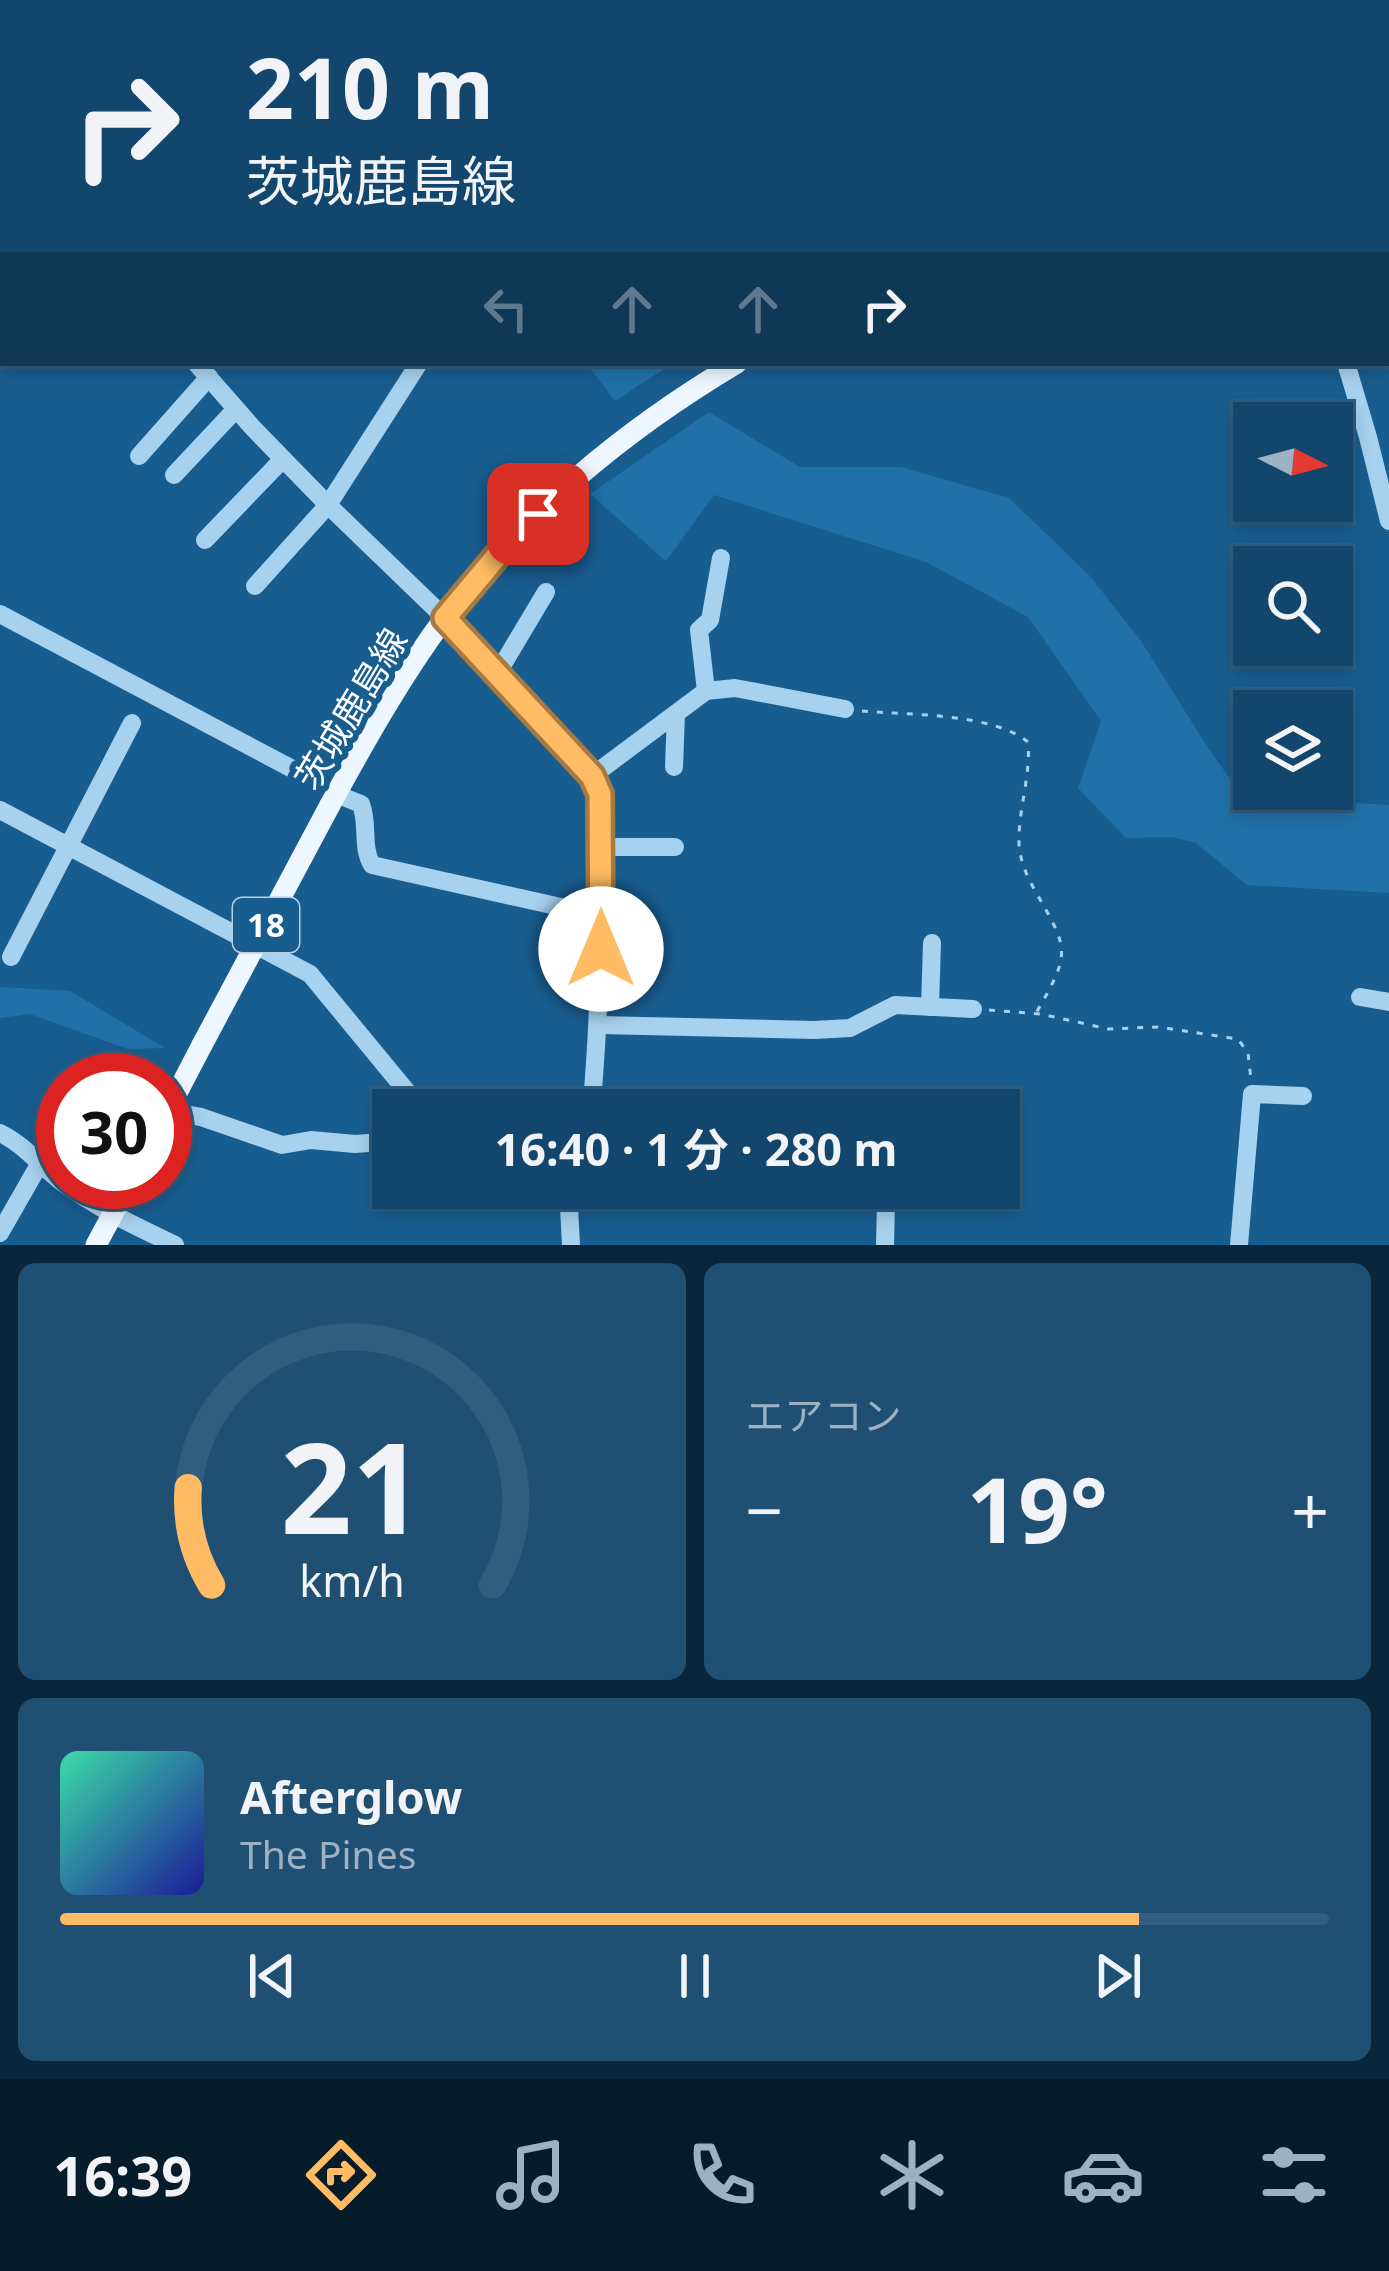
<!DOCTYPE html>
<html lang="ja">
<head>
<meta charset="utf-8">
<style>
  :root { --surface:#12466c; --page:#1f5074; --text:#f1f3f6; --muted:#9cb1c2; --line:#315e7f; --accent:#ffbc64 }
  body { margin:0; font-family:"Noto Sans","Noto Sans JP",sans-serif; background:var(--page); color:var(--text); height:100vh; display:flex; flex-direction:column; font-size:45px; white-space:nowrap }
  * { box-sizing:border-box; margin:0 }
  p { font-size:39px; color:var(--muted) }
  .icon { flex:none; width:66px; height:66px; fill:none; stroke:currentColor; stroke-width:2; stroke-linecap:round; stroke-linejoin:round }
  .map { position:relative; height:1245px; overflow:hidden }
  .side { display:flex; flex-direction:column; gap:18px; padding:18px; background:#0a263b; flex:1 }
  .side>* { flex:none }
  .guide { position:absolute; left:0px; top:0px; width:1389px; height:366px; box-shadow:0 6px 18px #0003,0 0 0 3px var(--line); background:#12466c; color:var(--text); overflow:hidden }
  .needle { width:78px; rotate:96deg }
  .tools { position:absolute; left:1233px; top:402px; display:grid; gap:24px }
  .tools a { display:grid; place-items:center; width:120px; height:120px; border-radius:0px; background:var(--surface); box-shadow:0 6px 18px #0003,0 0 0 3px var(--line); font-size:60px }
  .speed { position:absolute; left:36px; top:1053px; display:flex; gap:24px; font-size:60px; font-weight:700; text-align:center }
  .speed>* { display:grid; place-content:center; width:156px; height:156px; border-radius:50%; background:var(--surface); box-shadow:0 6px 18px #0003,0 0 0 3px var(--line); line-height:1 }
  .speed .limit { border:18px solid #d22; background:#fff; color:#111 }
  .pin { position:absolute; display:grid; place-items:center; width:102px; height:102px; color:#fff; margin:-51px; border-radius:24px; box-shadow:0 6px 18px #0006 }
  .me { position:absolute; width:132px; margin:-66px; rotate:0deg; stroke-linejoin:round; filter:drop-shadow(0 0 9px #0008) }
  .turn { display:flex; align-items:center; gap:42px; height:252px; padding:0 48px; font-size:54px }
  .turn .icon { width:156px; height:156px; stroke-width:2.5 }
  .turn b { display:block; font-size:84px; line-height:102px }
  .lanes { display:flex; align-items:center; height:114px; padding:0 48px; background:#0003; justify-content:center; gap:60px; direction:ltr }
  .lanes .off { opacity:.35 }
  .big { font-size:90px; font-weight:700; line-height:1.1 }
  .side .tile { flex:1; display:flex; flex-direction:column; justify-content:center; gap:18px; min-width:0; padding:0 42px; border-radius:18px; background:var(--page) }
  .side .dial { align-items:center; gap:0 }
  .dial svg { height:312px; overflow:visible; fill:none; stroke:var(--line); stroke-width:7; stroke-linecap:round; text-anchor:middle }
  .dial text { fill:var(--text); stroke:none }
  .song { display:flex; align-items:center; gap:36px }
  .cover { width:144px; height:144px; border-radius:18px; background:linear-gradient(135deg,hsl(160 70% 55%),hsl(240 70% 35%)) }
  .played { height:12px; border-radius:6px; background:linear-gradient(90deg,var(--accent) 85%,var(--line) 85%) }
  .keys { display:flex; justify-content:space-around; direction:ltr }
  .heat { display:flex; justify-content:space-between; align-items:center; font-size:66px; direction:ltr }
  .side .tiles { flex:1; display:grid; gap:18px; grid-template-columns:1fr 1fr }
  .tile:last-child { grid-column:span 2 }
  .trip { position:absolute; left:372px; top:1089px; width:648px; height:120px; border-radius:0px; background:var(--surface); box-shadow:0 6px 18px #0003,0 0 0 3px var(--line); font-weight:700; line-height:120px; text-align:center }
  .tabs { display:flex; height:192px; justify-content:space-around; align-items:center; background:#071c2b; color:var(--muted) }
  .tabs .icon { width:84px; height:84px }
  .tabs .on { color:var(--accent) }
  .tabs b { font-size:54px; color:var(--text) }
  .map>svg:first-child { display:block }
  .green { fill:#2171a9 }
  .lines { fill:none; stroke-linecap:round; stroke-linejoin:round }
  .path { stroke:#a6d1ef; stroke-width:3; stroke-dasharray:6 9; stroke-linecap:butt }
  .minor { stroke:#a6d1ef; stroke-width:18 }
  .major { stroke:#eef7ff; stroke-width:21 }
  .major-bridge { stroke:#eef7ff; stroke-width:21 }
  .route-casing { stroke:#a67a41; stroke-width:30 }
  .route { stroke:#ffbc64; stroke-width:21 }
  .labels { text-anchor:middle; stroke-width:12; stroke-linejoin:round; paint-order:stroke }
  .shield { fill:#185d90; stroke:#bacede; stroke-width:3 }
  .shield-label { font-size:33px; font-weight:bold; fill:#fff }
  .street-label { font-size:36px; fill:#fff; stroke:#185d90 }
</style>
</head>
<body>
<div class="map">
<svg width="1389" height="1245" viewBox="0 0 1389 1245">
  <rect width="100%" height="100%" fill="#185d90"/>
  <!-- green -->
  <g class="green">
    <polygon points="586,363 673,363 615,401"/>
    <polygon points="709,412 800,467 901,467 1009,498 1089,575 1141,641 1208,748 1249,805 1303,800 1389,805 1389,893 1247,885 1196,843 1172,837 1126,838 1078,788 1101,721 1028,617 926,562 714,495 666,561 590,494"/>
    <polygon points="0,987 70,991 165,1048 128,1049 30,1014 0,1018"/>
  </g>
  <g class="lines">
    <!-- path -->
    <g class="path">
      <polyline points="915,0 926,3"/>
      <polyline points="1013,0 1020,3"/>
      <polyline points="1187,0 1194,3"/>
      <polyline points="1386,350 1389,351"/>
      <path d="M 862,711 C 908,715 993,713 1028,742 C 1031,776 1018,810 1019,844 C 1020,860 1026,874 1033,887 C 1068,949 1073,950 1036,1013"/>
      <polyline points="989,1010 1041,1014 1108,1029 1158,1027 1238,1039 1248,1053 1251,1080"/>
    </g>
    <!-- minor -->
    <g class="minor">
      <polyline points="1386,30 1389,32"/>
      <polyline points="0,79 3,75"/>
      <polyline points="1386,122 1389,124"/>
      <polyline points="0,143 3,147"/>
      <polyline points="0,173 3,170"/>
      <path d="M 196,363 L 253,428 L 328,505 L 445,618 L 592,776 L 600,794 C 601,897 601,999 592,1102 L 588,1110"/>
      <polyline points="1346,363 1368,437 1389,521"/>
      <polyline points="139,456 209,377"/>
      <polyline points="174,475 236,409"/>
      <polyline points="205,540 283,459"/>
      <polyline points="255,586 328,505 419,363"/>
      <polyline points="0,614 302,774 313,770 335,742 359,754"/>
      <polyline points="497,674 546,592"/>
      <polyline points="706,691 699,630 710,620 721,558"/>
      <polyline points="674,767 676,714"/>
      <polyline points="592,776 706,691 735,688 845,709"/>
      <path d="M 336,794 L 361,804 C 369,825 361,846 372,865 L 601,916"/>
      <polyline points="0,810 310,974 413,1099 475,1110"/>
      <polyline points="601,847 675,847"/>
      <polyline points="11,957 132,723"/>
      <polyline points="1360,997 1389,1002"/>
      <polyline points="930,1007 932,943"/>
      <polyline points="599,1025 814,1030 850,1028 895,1005 973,1009"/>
      <polyline points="592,1102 616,1097 856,1096 864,1110"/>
      <polyline points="165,1111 201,1117 282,1145 311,1140 355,1144 382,1142 393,1137"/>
      <path d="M 0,1133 C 23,1144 39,1164 59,1180 C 95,1207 135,1226 175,1245"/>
      <polyline points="568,1188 571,1245"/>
      <polyline points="751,1188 751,1190 824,1188"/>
      <polyline points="0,1233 40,1163"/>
      <polyline points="885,1245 886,1202 889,1188"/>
      <polyline points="1239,1245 1252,1094 1303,1096"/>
    </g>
    <!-- major -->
    <g class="major">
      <polyline points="1351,3 1356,0"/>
      <path d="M 330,805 C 365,741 402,675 446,616 C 527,511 623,431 737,363"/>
      <polyline points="165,1116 202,1045"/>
      <polyline points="96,1245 130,1182"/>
    </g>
    <!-- major-bridge -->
    <polyline class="major-bridge" points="202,1045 330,805"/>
  </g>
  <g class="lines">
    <!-- route casing -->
    <g class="route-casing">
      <polyline id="route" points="538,514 502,550 445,618 592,776 600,794 601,949"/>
    </g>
    <!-- route -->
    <use href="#route" class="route"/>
  </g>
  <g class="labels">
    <!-- shield labels -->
    <rect class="shield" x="233" y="898" width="66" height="54" rx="9"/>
    <g class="shield-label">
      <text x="266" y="937">18</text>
    </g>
    <!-- street labels -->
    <g class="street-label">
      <text transform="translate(351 709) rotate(-59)" y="13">茨城鹿島線</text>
    </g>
  </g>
</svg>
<div class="tools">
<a><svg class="needle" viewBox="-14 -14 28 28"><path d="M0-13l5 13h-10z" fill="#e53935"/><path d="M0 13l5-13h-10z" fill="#9cb1c2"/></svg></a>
<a><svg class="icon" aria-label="search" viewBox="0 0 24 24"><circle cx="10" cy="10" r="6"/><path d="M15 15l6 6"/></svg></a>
<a><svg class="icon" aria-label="layers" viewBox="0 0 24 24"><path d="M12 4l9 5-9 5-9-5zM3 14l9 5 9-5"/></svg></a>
</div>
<div class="speed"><div class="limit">30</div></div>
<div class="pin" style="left:538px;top:514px;background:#d93025"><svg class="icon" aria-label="arrive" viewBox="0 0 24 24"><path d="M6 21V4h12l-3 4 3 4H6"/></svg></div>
<svg class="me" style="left:601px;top:949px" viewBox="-20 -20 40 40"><circle r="19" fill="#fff"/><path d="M0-13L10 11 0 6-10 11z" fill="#ffbc64"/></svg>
<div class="trip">16:40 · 1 分 · 280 m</div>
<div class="guide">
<div class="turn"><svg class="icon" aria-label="right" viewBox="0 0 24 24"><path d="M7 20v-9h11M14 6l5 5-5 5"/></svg><div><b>210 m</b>茨城鹿島線</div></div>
<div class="lanes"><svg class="icon off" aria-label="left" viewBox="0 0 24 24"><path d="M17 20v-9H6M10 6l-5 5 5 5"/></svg><svg class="icon off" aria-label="ahead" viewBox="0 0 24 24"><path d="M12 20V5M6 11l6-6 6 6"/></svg><svg class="icon off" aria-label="ahead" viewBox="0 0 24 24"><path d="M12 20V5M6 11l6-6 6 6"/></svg><svg class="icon" aria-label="right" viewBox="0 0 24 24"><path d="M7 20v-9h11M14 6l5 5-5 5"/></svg></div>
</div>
</div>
<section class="side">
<div class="tiles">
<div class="tile dial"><svg viewBox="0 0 100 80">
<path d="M14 69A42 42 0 1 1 86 69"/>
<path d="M14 69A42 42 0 0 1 8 44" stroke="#ffbc64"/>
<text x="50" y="56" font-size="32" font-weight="700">21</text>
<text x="50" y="72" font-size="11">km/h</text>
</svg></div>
<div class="tile"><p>エアコン</p>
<div class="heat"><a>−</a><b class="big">19°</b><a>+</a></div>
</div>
<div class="tile">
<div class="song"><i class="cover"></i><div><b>Afterglow</b><p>The Pines</p></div></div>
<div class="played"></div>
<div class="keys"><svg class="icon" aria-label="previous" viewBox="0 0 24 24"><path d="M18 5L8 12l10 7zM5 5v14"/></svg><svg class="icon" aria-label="pause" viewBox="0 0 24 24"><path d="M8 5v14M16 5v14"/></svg><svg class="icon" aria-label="next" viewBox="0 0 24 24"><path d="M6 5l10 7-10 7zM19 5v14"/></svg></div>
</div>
</div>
</section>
<nav class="tabs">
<b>16:39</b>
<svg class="icon on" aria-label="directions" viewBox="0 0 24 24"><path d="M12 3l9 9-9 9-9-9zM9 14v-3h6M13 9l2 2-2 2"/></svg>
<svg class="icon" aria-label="music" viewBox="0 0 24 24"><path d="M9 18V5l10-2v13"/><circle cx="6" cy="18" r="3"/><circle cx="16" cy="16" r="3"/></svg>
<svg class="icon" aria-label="phone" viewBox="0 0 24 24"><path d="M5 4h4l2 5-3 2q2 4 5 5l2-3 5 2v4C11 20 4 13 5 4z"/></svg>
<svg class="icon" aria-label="climate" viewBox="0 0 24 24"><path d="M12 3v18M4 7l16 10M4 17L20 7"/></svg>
<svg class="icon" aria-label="car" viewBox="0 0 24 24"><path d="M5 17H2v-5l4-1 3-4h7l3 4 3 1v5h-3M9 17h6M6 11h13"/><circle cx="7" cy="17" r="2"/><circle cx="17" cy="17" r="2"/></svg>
<svg class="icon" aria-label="filters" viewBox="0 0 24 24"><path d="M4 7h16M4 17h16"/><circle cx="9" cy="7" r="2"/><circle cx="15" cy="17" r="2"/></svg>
</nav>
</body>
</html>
